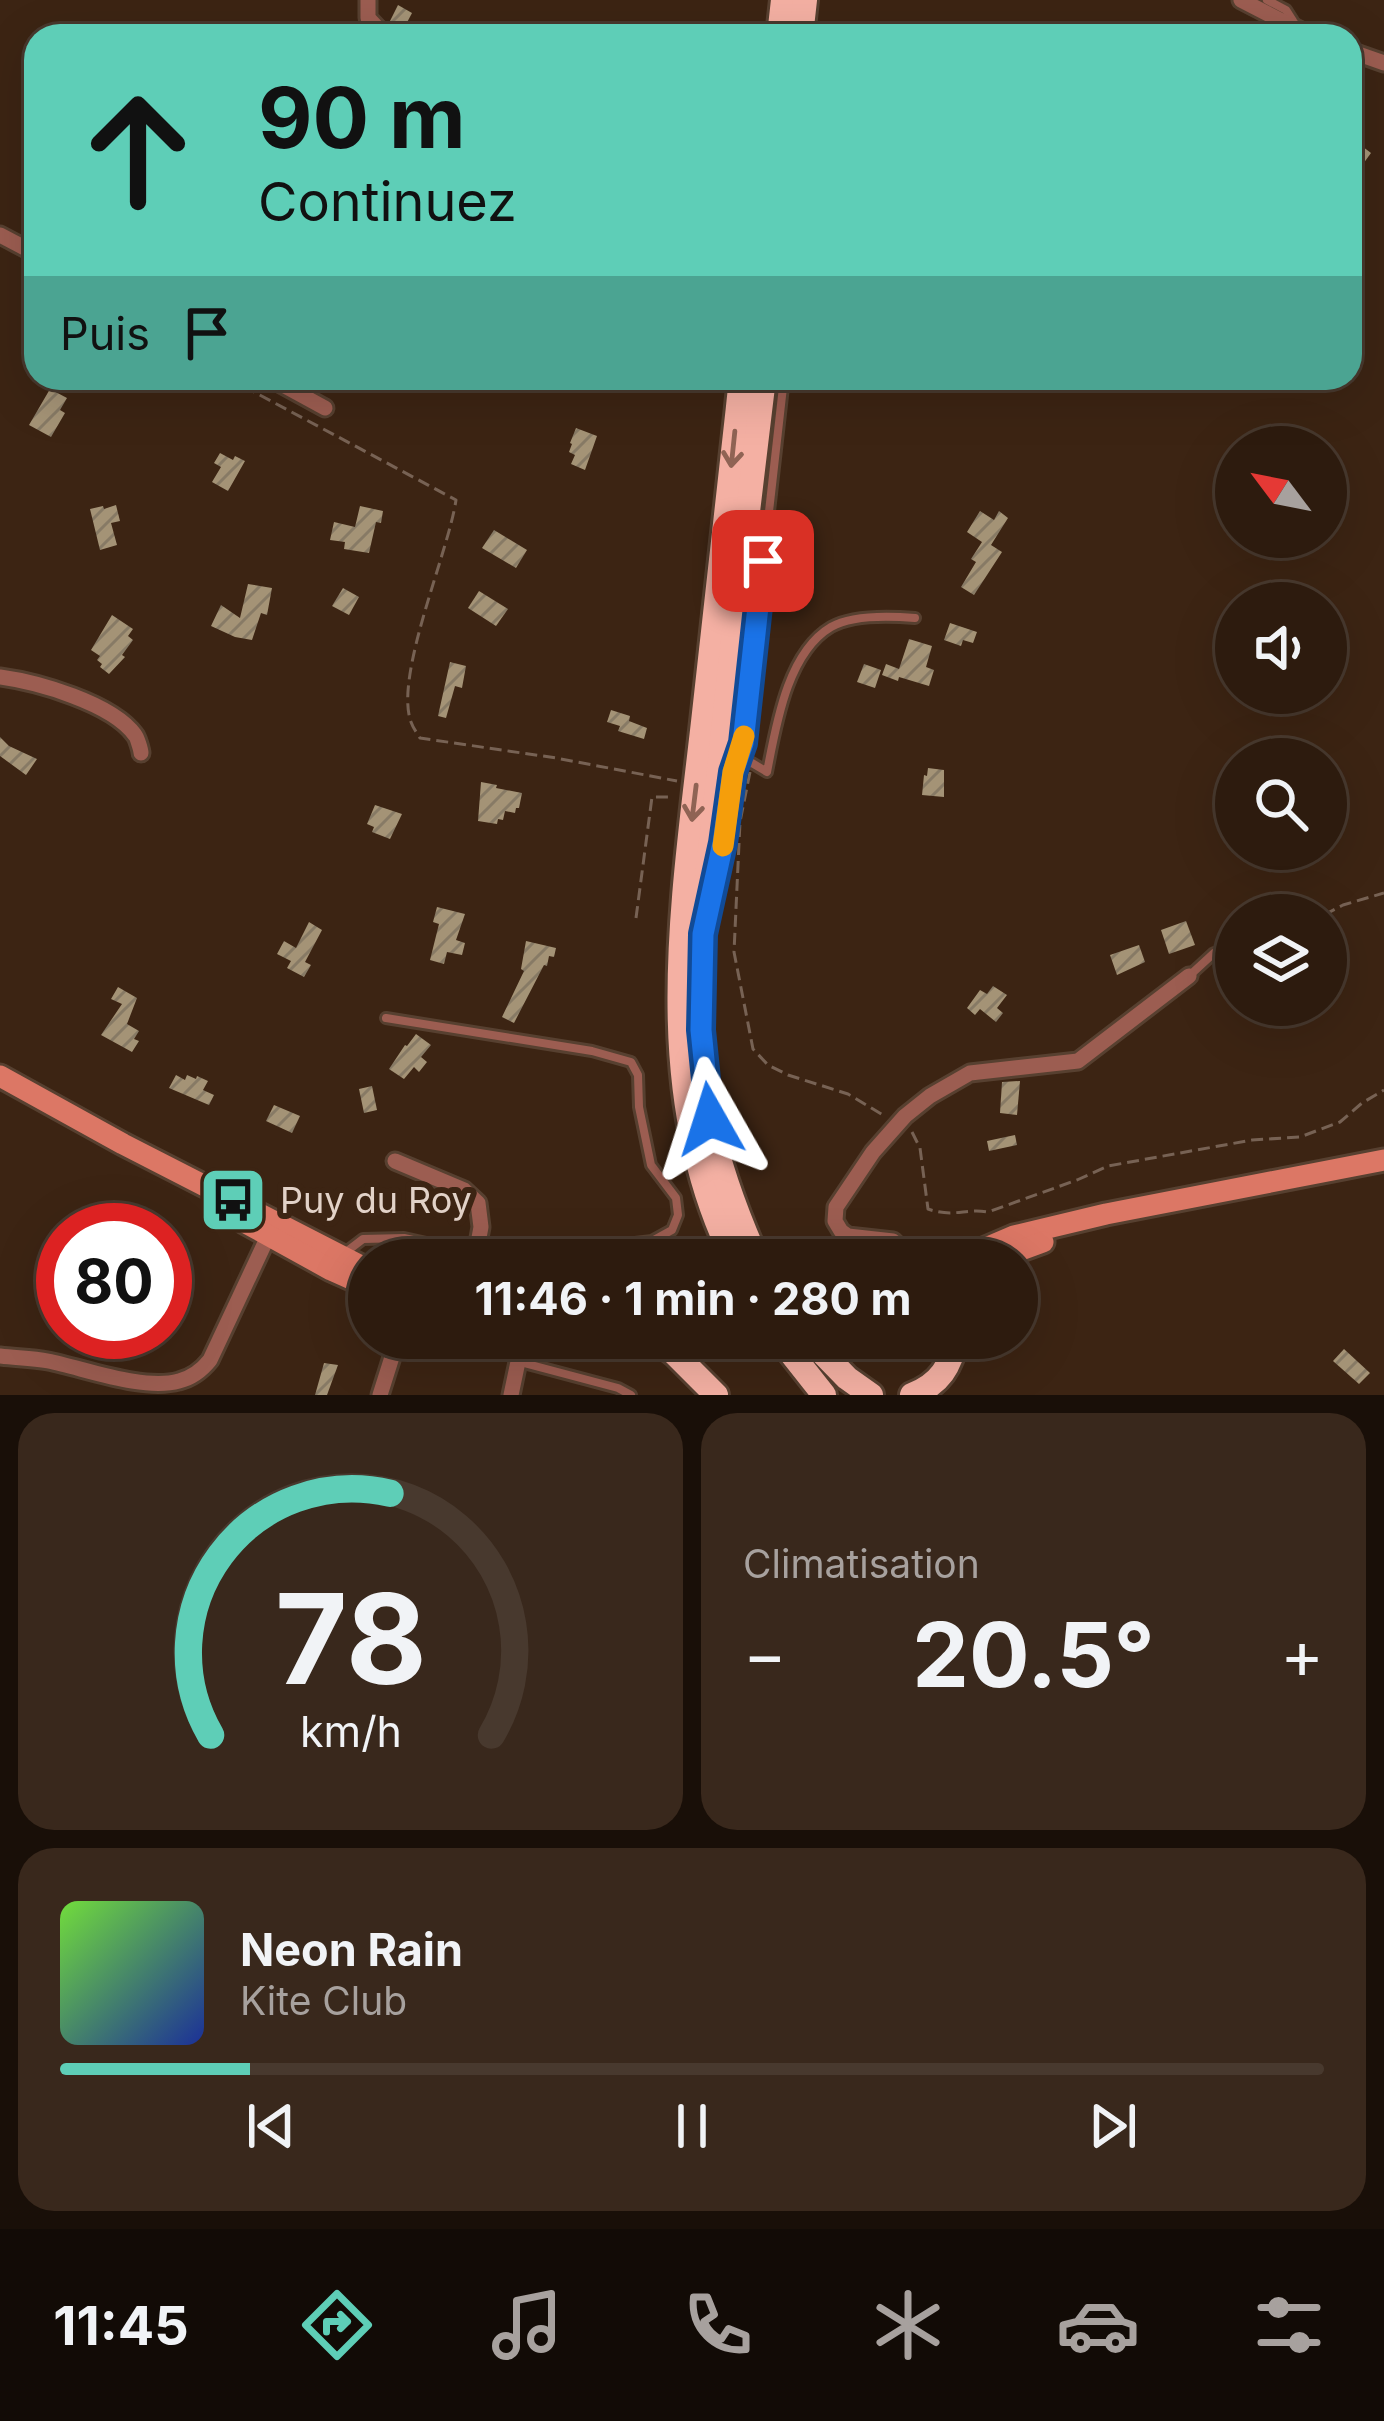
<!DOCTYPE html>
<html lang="fr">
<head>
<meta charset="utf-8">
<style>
  :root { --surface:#2d1b0e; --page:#39281c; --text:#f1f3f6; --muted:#a7a19e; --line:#48392e; --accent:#5eceb7 }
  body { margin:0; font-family:Inter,sans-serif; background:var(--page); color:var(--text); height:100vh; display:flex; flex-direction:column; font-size:45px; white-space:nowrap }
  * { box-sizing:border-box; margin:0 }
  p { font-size:39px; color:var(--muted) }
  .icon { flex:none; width:66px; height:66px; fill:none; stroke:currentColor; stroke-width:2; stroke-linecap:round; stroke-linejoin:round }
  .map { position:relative; height:1395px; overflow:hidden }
  .panel { display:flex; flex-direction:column; gap:18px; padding:18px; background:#190f08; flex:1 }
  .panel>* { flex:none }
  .guide { position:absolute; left:24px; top:24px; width:1338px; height:366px; border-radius:36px; box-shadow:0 12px 48px #0002,0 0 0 3px var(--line); background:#5eceb7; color:#111; overflow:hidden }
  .needle { width:78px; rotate:302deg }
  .buttons { position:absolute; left:1215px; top:426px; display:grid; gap:24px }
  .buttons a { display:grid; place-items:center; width:132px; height:132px; border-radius:50%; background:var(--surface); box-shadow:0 12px 48px #0002,0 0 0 3px var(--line); font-size:60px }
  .speed { position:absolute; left:36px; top:1203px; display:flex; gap:24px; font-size:60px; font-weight:700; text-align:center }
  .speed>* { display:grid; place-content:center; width:156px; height:156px; border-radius:50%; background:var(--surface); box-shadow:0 12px 48px #0002,0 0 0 3px var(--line); line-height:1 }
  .speed .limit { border:18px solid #d22; background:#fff; color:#111 }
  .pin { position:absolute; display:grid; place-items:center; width:102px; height:102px; color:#fff; margin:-51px; border-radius:24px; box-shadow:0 6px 18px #0006 }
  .me { position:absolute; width:132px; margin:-66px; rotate:354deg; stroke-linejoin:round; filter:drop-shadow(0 0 9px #0008) }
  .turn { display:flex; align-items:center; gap:42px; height:252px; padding:0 36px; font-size:54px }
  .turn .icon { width:156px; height:156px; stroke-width:2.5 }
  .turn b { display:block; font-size:84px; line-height:102px }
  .then { display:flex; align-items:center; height:114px; padding:0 36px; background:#0003; gap:24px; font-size:45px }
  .big { font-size:90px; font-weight:700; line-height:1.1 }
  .panel .widget { flex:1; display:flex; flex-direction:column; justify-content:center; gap:18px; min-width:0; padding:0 42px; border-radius:36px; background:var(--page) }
  .panel .dial { align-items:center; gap:0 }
  .dial svg { height:312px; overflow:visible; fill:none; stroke:var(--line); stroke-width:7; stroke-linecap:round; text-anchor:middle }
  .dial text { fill:var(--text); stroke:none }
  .song { display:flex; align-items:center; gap:36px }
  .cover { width:144px; height:144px; border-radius:18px; background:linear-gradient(135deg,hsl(100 70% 55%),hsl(230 70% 35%)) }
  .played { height:12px; border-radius:6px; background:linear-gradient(90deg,var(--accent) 15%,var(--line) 15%) }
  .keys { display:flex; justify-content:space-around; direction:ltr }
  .heat { display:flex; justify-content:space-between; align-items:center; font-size:66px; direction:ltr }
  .panel .tiles { flex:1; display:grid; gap:18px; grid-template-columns:1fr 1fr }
  .widget:last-child { grid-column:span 2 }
  .trip { position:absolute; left:348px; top:1239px; width:690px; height:120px; border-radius:60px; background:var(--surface); box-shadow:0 12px 48px #0002,0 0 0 3px var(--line); font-weight:700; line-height:120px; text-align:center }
  .tabs { display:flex; height:192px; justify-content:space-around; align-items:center; background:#120b06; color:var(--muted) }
  .tabs .icon { width:84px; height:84px }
  .tabs .active { color:var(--accent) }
  .tabs b { font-size:54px; color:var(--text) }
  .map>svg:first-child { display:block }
  .building { fill:url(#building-hatch) }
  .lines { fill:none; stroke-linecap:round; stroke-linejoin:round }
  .service-casing { stroke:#574030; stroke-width:14 }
  .minor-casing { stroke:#574030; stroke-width:21 }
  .secondary-casing { stroke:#574030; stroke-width:27 }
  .trunk-casing { stroke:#574030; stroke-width:30 }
  .path { stroke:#776254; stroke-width:3; stroke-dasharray:12 6; stroke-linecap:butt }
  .service { stroke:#9c5d51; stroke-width:8 }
  .minor { stroke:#9c5d51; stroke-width:15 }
  .secondary { stroke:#dc7765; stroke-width:21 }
  .trunk { stroke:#f4b0a3; stroke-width:24 }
  .oneway { stroke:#8f6354 }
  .route-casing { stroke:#114b97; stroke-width:30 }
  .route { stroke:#1a73e8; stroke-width:21 }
  .slow { stroke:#f59e0b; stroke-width:21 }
  .labels { text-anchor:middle; stroke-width:12; stroke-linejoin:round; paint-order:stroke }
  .poi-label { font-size:36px; fill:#e2d2c8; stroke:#3c2413; text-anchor:start }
</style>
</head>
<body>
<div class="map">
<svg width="1384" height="1395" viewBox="0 0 1384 1395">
  <defs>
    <pattern id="building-hatch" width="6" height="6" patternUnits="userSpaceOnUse" patternTransform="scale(3)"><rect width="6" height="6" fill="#a49376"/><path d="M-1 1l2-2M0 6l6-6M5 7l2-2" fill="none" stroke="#877a65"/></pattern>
  </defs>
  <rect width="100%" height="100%" fill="#3c2413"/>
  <!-- building -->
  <g class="building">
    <polygon points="398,5 412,13 403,30 389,23"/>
    <polygon points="1350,137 1371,153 1363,164 1350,155"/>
    <polygon points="50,389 67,398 60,410 65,413 51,437 29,425"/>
    <polygon points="576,428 597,436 585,470 571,464 575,455 569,452 572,444 570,443"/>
    <polygon points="220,453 233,460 235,456 245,461 228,491 212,482 221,467 214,463"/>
    <polygon points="116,505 120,521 111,523 117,545 100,550 90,509 103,506 104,509"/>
    <polygon points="360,506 383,511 381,523 376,522 369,553 344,549 345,542 330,540 334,522 355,527"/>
    <polygon points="980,511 994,520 999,511 1008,518 991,545 1002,552 974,595 961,587 976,562 971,559 982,542 967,532"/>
    <polygon points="494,530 527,550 516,568 482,548"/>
    <polygon points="248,584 272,588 267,615 261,613 252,640 235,637 211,626 221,605 240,618"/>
    <polygon points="343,588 359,597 349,615 332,606"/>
    <polygon points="479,591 508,609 496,626 468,608"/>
    <polygon points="112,615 133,629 128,636 133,640 122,655 125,657 109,674 100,667 102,664 97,660 100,656 91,650"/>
    <polygon points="950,623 977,632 973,643 963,640 961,646 944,640"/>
    <polygon points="909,639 932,646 926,667 934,670 929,686 899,677 898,681 882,675 886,664 899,669"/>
    <polygon points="450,662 466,666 462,688 455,686 446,718 438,716"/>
    <polygon points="864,664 881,670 875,688 857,682"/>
    <polygon points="611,710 630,716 629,721 647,728 644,739 618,731 620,726 607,722"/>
    <polygon points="0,737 9,746 37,759 26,775 0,756"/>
    <polygon points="928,768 944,770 944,797 922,795 924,775 927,776"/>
    <polygon points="481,782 497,785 496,788 522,793 519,808 516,808 515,813 505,811 503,820 498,819 497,824 478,821"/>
    <polygon points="375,805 402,814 390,839 372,832 374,827 367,824"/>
    <polygon points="437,907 465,914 456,940 465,943 462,955 447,952 444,964 430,960 439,924 433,922"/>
    <polygon points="1186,921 1195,945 1169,954 1161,930"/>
    <polygon points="309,922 322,930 305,962 311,965 304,977 287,968 291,961 277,954 284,941 296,948"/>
    <polygon points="526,941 556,948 554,957 549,956 547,966 544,965 514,1023 502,1017 524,971 521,969"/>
    <polygon points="1139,945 1145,962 1117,975 1110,955"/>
    <polygon points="993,986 1007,995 997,1008 1003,1013 996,1022 980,1009 975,1015 967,1008 980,990 987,994"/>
    <polygon points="118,987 137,998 127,1024 139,1031 134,1039 139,1041 132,1052 101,1035 122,1004 111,999"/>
    <polygon points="416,1034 431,1045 421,1057 427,1062 419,1072 414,1067 404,1079 389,1069 405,1045 407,1046"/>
    <polygon points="176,1075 185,1080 187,1075 196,1079 197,1076 208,1081 203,1090 214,1095 209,1105 169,1088"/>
    <polygon points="1020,1081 1017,1115 1000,1113 1002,1082"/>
    <polygon points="372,1086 377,1110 364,1113 359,1089"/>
    <polygon points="274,1105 300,1116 292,1133 266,1121"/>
    <polygon points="1015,1135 1017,1145 989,1151 987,1141"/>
    <polygon points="1344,1349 1370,1373 1359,1384 1333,1361"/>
    <polygon points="324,1363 338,1365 327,1395 315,1395"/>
  </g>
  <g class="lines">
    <!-- service casing -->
    <g class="service-casing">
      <g id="service">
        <polyline points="1267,0 1286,10 1293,21"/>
        <path d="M 734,771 L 742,764 L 752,763 L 767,772 C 776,726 787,653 831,627 C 852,615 891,616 915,618"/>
        <polyline points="720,857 733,772 743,743 784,378"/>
        <polyline points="1189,976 1214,953 1228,950 1236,955"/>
        <polyline points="346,1252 363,1239 404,1238 476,1254 524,1256 652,1241 672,1230 678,1215 676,1198 651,1165 639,1107 638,1075 631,1062 592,1051 386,1018"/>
        <polyline points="520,1362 618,1388 631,1395"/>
      </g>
    </g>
    <!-- minor casing -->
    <g class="minor-casing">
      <g id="minor">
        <polyline points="368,0 368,18 385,36"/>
        <polyline points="1241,0 1311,36"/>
        <polyline points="1350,51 1384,63"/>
        <polyline points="0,235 36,254"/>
        <polyline points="270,378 325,408"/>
        <path d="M 0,677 C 37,682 112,703 135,735 C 137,737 141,750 141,753"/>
        <polyline points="395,1161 464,1190 478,1203 481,1227 476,1254"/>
        <polyline points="901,1260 899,1247 893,1241 848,1236 841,1231 835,1221 836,1207 873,1152 905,1116 930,1096 970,1073 1078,1061 1189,976"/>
        <path d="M 0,1356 C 16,1358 32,1358 48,1361 C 84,1368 143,1391 179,1381 C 191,1378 202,1370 210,1360 L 271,1230"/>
        <polyline points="380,1395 398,1338"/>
        <polyline points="511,1395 523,1338"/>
      </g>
    </g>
    <!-- secondary casing -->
    <g class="secondary-casing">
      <g id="secondary">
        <polyline points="0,1076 123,1144 369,1270"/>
        <polyline points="244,1222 331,1270 369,1287"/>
        <polyline points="851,1260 898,1260"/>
        <polyline points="958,1260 1014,1236 1106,1214 1384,1160"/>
        <polyline points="994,1260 1043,1242"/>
      </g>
    </g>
    <!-- trunk casing -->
    <g class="trunk-casing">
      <g id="trunk">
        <polyline points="779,36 783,0"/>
        <polyline points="801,36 805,0"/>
        <path d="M 734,1260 C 650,1093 683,900 703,722 C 716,608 729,493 741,378"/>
        <path d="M 757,1260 C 737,1215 720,1170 710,1122 C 685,1001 709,871 721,750 C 734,626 749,502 764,378"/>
        <polyline points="655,1338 675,1354 716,1395"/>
        <polyline points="779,1338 824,1395"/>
        <polyline points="808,1338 847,1378 871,1395"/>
        <path d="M 912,1395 C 940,1384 951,1366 956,1338"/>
      </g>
    </g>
    <!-- path -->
    <g class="path">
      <path d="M 228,378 L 456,500 C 448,554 394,676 411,722 C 413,728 417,733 420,738 L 556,758 L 677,781"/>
      <polyline points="750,772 740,822 734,952 753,1049 768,1065 788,1075 848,1094 883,1115"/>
      <polyline points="1324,915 1343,905 1384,893"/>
      <polyline points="636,918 652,797 673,797"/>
      <path d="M 912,1132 L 920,1148 L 928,1209 C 954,1218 965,1208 988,1212 L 1077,1180 L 1108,1166 L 1252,1140 L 1300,1137 L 1340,1122 L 1362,1103 L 1384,1090"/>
      <polyline points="914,1249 946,1248"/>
      <polyline points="776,1258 832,1253"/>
    </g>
    <!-- service -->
    <use href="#service" class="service"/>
    <!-- minor -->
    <use href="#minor" class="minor"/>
    <!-- secondary -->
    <use href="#secondary" class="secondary"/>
    <!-- trunk -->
    <use href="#trunk" class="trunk"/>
  </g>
  <!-- one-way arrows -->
  <defs><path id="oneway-shaft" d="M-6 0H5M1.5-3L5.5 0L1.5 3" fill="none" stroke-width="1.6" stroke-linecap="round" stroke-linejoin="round" transform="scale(3)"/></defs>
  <g class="oneway">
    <use href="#oneway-shaft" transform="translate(733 449) rotate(96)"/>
    <use href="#oneway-shaft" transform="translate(694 803) rotate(97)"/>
  </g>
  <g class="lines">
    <!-- route casing -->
    <g class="route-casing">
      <polyline id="route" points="710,1119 701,1030 703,934 723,843 733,772 743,743 763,561"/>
    </g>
    <!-- route -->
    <use href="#route" class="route"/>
    <!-- slow -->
    <polyline class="slow" points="723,846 733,772 744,736"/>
  </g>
  <!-- icons -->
  <defs>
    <g id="bus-square" transform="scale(3.45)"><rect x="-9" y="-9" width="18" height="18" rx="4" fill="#5eceb7" stroke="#3c2413"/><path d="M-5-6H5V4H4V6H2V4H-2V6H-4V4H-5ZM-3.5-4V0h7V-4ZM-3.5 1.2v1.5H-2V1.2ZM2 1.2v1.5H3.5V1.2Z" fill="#111"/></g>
  </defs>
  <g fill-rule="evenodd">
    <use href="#bus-square" x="233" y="1200"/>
  </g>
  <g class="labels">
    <!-- poi labels -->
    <g class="poi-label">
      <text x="280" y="1213">Puy du Roy</text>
    </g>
  </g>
</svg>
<div class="buttons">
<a><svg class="needle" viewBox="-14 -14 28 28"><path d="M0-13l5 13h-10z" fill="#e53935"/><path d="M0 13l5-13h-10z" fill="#a7a19e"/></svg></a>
<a><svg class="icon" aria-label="sound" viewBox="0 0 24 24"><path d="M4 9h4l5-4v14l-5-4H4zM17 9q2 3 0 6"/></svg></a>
<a><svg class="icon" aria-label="search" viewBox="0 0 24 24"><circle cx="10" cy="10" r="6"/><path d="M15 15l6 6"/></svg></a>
<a><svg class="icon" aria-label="layers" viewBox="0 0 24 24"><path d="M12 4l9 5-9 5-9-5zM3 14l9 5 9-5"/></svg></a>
</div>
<div class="speed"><div class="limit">80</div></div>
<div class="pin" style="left:763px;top:561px;background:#d93025"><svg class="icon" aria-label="arrive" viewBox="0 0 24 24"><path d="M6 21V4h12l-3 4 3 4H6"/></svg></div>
<svg class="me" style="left:710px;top:1119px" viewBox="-20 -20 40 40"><path d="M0-17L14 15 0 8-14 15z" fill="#1a73e8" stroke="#fff" stroke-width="4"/></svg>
<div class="trip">11:46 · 1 min · 280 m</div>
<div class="guide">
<div class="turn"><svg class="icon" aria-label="ahead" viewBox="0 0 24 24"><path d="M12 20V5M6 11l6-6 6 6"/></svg><div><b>90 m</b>Continuez</div></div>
<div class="then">Puis<svg class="icon" aria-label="arrive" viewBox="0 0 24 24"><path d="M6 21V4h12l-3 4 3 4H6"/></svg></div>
</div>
</div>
<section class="panel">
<div class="tiles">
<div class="widget dial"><svg viewBox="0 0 100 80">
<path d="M14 69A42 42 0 1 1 86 69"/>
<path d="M14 69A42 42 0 0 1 60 7" stroke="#5eceb7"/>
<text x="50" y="56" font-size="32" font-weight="700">78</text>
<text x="50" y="72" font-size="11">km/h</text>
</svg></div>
<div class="widget"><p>Climatisation</p>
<div class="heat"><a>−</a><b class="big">20.5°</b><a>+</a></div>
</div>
<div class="widget">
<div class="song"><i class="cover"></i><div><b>Neon Rain</b><p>Kite Club</p></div></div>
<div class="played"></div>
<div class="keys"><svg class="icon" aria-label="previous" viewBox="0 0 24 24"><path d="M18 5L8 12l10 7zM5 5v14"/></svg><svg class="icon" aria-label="pause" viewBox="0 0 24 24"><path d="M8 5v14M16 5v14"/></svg><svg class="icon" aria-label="next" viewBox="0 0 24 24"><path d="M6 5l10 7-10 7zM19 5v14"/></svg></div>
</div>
</div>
</section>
<nav class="tabs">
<b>11:45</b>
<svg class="icon active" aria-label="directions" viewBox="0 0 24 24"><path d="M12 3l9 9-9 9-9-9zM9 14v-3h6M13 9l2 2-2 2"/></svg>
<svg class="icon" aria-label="music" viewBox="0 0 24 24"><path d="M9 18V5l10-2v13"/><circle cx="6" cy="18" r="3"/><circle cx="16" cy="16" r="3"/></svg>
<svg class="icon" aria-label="phone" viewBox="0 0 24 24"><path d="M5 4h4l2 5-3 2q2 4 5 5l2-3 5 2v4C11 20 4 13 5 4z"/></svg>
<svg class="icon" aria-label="climate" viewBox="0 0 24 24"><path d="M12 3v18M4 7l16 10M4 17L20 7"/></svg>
<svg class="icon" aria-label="car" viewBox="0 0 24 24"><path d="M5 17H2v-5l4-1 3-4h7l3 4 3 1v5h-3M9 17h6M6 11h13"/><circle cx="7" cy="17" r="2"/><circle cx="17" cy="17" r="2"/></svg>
<svg class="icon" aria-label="filters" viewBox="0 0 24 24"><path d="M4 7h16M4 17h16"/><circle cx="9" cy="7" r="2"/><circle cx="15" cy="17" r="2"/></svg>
</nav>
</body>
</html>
